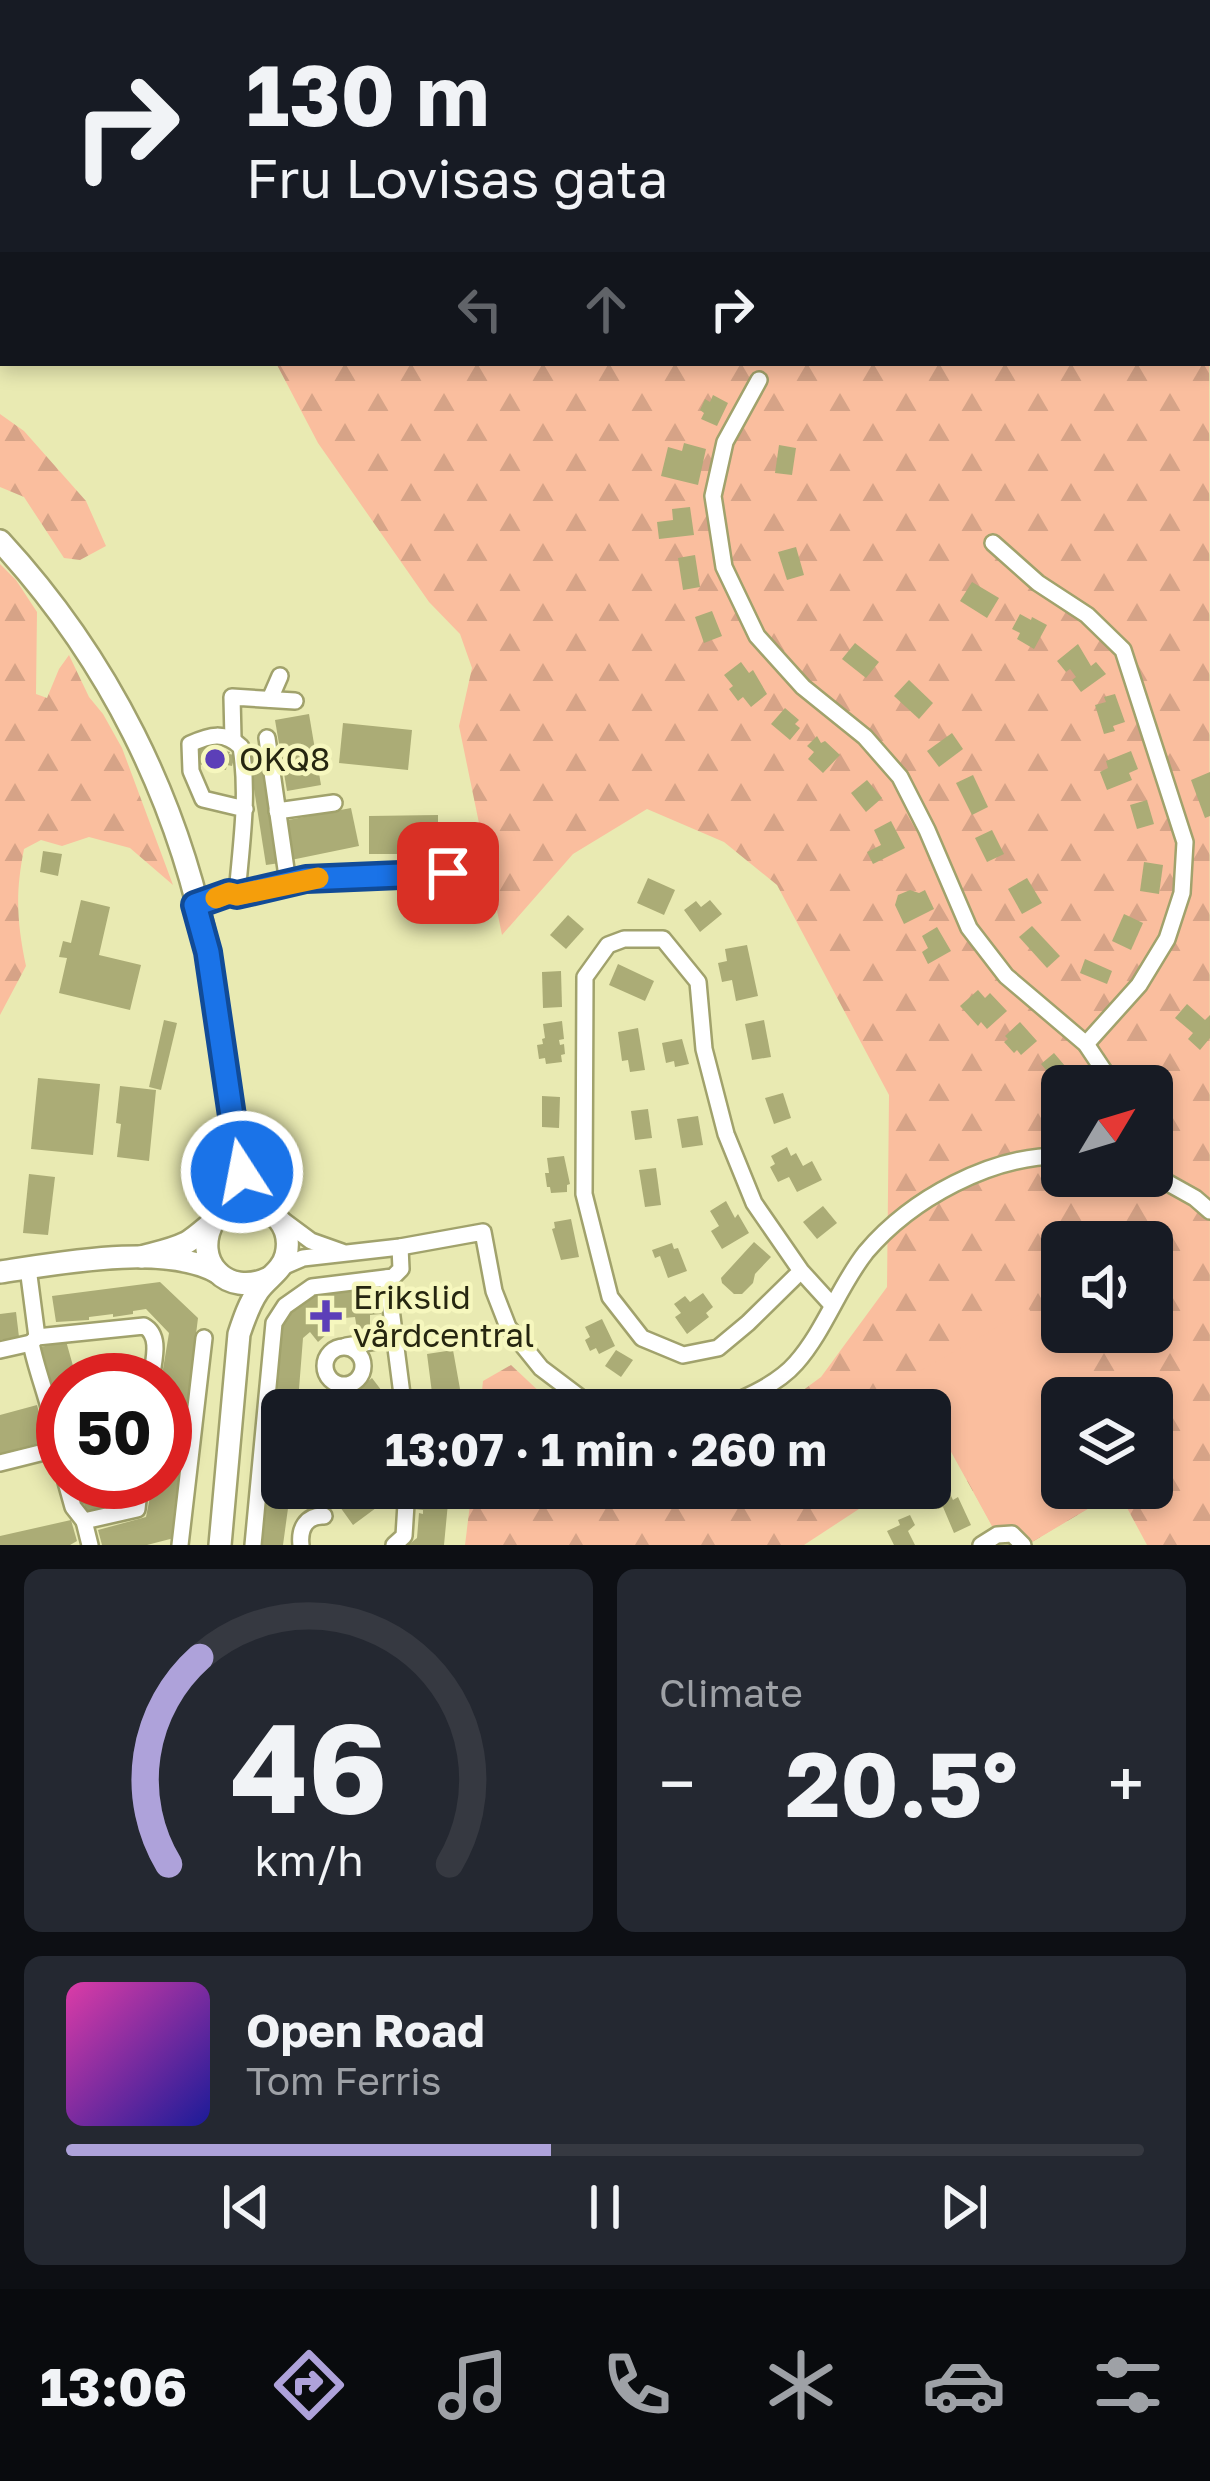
<!DOCTYPE html>
<html lang="en">
<head>
<meta charset="utf-8">
<style>
  :root { --surface:#171b24; --page:#242831; --text:#f1f3f6; --muted:#9ea1a6; --line:#363941; --accent:#aea2da }
  body { margin:0; font-family:"Golos Text",sans-serif; background:var(--page); color:var(--text); height:100vh; display:flex; flex-direction:column; font-size:45px; white-space:nowrap }
  * { box-sizing:border-box; margin:0 }
  p { font-size:39px; color:var(--muted) }
  .icon { flex:none; width:66px; height:66px; fill:none; stroke:currentColor; stroke-width:2; stroke-linecap:round; stroke-linejoin:round }
  .map { position:relative; height:1545px; overflow:hidden }
  .details { display:flex; flex-direction:column; gap:24px; padding:24px; background:#0d0f14; flex:1 }
  .details>* { flex:none }
  .banner { position:absolute; left:0px; top:0px; width:1212px; height:366px; box-shadow:0 6px 18px #0003; background:#171b24; color:var(--text); overflow:hidden }
  .needle { width:78px; rotate:52deg }
  .fabs { position:absolute; left:1041px; top:1065px; display:grid; gap:24px }
  .fabs a { display:grid; place-items:center; width:132px; height:132px; border-radius:18px; background:var(--surface); box-shadow:0 6px 18px #0003; font-size:60px }
  .speed { position:absolute; left:36px; top:1353px; display:flex; gap:24px; font-size:60px; font-weight:700; text-align:center }
  .speed>* { display:grid; place-content:center; width:156px; height:156px; border-radius:50%; background:var(--surface); box-shadow:0 6px 18px #0003; line-height:1 }
  .speed .limit { border:18px solid #d22; background:#fff; color:#111 }
  .pin { position:absolute; display:grid; place-items:center; width:102px; height:102px; color:#fff; margin:-51px; border-radius:24px; box-shadow:0 6px 18px #0006 }
  .me { position:absolute; width:132px; margin:-66px; rotate:349deg; stroke-linejoin:round; filter:drop-shadow(0 0 9px #0008) }
  .turn { display:flex; align-items:center; gap:42px; height:252px; padding:0 48px; font-size:54px }
  .turn .icon { width:156px; height:156px; stroke-width:2.5 }
  .turn b { display:block; font-size:84px; line-height:102px }
  .lanes { display:flex; align-items:center; height:114px; padding:0 48px; background:#0003; justify-content:center; gap:60px; direction:ltr }
  .lanes .off { opacity:.35 }
  .big { font-size:90px; font-weight:700; line-height:1.1 }
  .details .tile { flex:1; display:flex; flex-direction:column; justify-content:center; gap:18px; min-width:0; padding:0 42px; border-radius:18px; background:var(--page) }
  .details .dial { align-items:center; gap:0 }
  .dial svg { height:312px; overflow:visible; fill:none; stroke:var(--line); stroke-width:7; stroke-linecap:round; text-anchor:middle }
  .dial text { fill:var(--text); stroke:none }
  .song { display:flex; align-items:center; gap:36px }
  .cover { width:144px; height:144px; border-radius:18px; background:linear-gradient(135deg,hsl(320 70% 55%),hsl(240 70% 35%)) }
  .played { height:12px; border-radius:6px; background:linear-gradient(90deg,var(--accent) 45%,var(--line) 45%) }
  .keys { display:flex; justify-content:space-around; direction:ltr }
  .heat { display:flex; justify-content:space-between; align-items:center; font-size:66px; direction:ltr }
  .details .tiles { flex:1; display:grid; gap:24px; grid-template-columns:1fr 1fr }
  .tile:last-child { grid-column:span 2 }
  .trip { position:absolute; left:261px; top:1389px; width:690px; height:120px; border-radius:18px; background:var(--surface); box-shadow:0 6px 18px #0003; font-weight:700; line-height:120px; text-align:center }
  .menu { display:flex; height:192px; justify-content:space-around; align-items:center; background:#090b0e; color:var(--muted) }
  .menu .icon { width:84px; height:84px }
  .menu .current { color:var(--accent) }
  .menu b { font-size:54px; color:var(--text) }
  .map>svg:first-child { display:block }
  .forest { fill:url(#forest-firs); fill-rule:evenodd }
  .park { fill:#fabe9e }
  .building { fill:#abac76 }
  .lines { fill:none; stroke-linecap:round; stroke-linejoin:round }
  .minor-casing { stroke:#a1a26c; stroke-width:20 }
  .major-casing { stroke:#a1a26c; stroke-width:26 }
  .minor { stroke:#fff; stroke-width:15 }
  .major { stroke:#fff; stroke-width:21 }
  .route-casing { stroke:#114b97; stroke-width:30 }
  .route { stroke:#1a73e8; stroke-width:21 }
  .slow { stroke:#f59e0b; stroke-width:21 }
  .poi-dot { fill:#5c3fb8; stroke:#f6f7be; stroke-width:4.5 }
  .labels { text-anchor:middle; stroke-width:9; stroke-linejoin:round; paint-order:stroke }
  .poi-label { font-size:33px; fill:#262610; stroke:#f6f7be; text-anchor:start }
</style>
</head>
<body>
<div class="map">
<svg width="1210" height="1545" viewBox="0 0 1210 1545">
  <defs>
    <pattern id="forest-firs" width="22" height="20" patternUnits="userSpaceOnUse" patternTransform="scale(3)"><rect width="22" height="20" fill="#fabe9e"/><path d="M5 1l3.5 6h-7zM16 11l3.5 6h-7z" fill="#d6a387"/></pattern>
  </defs>
  <rect width="100%" height="100%" fill="#e9eab2"/>
  <!-- forest -->
  <g class="forest">
    <polygon points="156,0 684,0 688,3 161,3"/>
    <path d="M 1209,63 L 1210,1545 L 1147,1545 L 1118,1491 L 1027,1545 L 997,1535 L 950,1450 L 930,1463 L 930,1410 L 776,1410 L 821,1377 L 887,1287 L 889,1095 L 777,885 L 724,842 L 647,809 L 573,854 L 502,935 L 459,726 L 472,668 L 460,634 L 429,602 L 318,443 L 276,363 L 1209,363 ZM 1062,1086 L 1152,1086 L 1152,1176 L 1062,1176 ZM 1062,1242 L 1152,1242 L 1152,1332 L 1062,1332 ZM 1062,1398 L 1152,1398 L 1152,1488 L 1062,1488 Z"/>
    <polygon points="0,414 24,431 86,501 106,546 80,560 64,558 24,497 0,487"/>
    <path d="M 0,564 L 16,580 L 37,612 L 36,694 L 47,698 L 59,669 L 69,655 L 89,697 L 103,714 L 122,748 L 173,885 L 130,848 L 89,837 L 62,846 L 41,840 L 24,849 C 15,894 17,922 26,966 L 0,1015 Z"/>
    <polygon points="511,1365 559,1410 480,1410 483,1381"/>
    <polygon points="472,1488 891,1488 804,1545 465,1545"/>
  </g>
  <!-- park -->
  <polygon class="park" points="1029,1309 1084,1398 1062,1398 1062,1488 1122,1488 1027,1545 997,1535 911,1376"/>
  <!-- building -->
  <g class="building">
    <polygon points="713,395 728,403 717,426 701,419 704,413 700,410 705,399 710,402"/>
    <polygon points="684,443 706,449 698,485 661,476 668,447 682,451"/>
    <polygon points="779,445 796,448 792,475 775,473"/>
    <polygon points="690,507 694,535 659,539 657,522 673,520 672,509"/>
    <polygon points="796,547 804,575 787,580 778,552"/>
    <polygon points="695,555 700,587 683,590 678,558"/>
    <polygon points="972,582 999,598 987,618 960,601"/>
    <polygon points="712,611 722,636 704,643 695,617"/>
    <polygon points="1020,614 1031,620 1032,617 1047,625 1034,649 1017,639 1020,633 1012,629"/>
    <polygon points="855,643 879,662 866,678 842,659"/>
    <polygon points="1078,644 1091,666 1096,662 1106,674 1081,692 1072,680 1076,677 1070,669 1066,672 1057,661"/>
    <polygon points="741,662 749,673 753,670 767,694 751,707 743,697 738,701 729,689 733,686 724,675"/>
    <polygon points="909,680 933,703 919,719 894,696"/>
    <polygon points="1115,694 1125,722 1113,726 1115,731 1104,734 1095,705 1106,702 1104,697"/>
    <polygon points="785,708 799,720 795,724 800,728 790,740 771,724"/>
    <polygon points="309,714 321,785 287,791 275,720"/>
    <polygon points="343,723 412,730 408,770 339,763"/>
    <polygon points="952,733 963,749 939,767 927,751"/>
    <polygon points="817,736 821,743 825,741 840,755 823,773 808,759 814,752 807,746"/>
    <polygon points="198,745 230,752 229,754 235,755 232,766 227,765 226,770 194,763"/>
    <polygon points="263,748 280,863 266,865 248,751"/>
    <polygon points="1131,751 1138,769 1129,773 1132,780 1107,790 1100,772 1108,768 1106,761"/>
    <polygon points="1210,772 1210,816 1205,818 1191,780"/>
    <polygon points="973,775 988,807 972,815 956,783"/>
    <polygon points="867,780 882,798 866,812 851,793"/>
    <polygon points="1147,800 1154,824 1137,829 1130,805"/>
    <polygon points="351,808 359,846 291,860 283,821"/>
    <polygon points="438,815 438,854 369,854 369,816"/>
    <polygon points="891,821 905,848 873,864 867,852 881,845 874,830"/>
    <polygon points="992,830 1004,854 987,862 975,838"/>
    <polygon points="43,851 62,854 58,876 40,872"/>
    <polygon points="1144,862 1163,865 1159,894 1140,891"/>
    <polygon points="648,878 675,890 664,915 637,903"/>
    <polygon points="1027,878 1042,903 1022,914 1008,889"/>
    <polygon points="910,890 919,893 925,890 934,909 904,924 895,905 898,895"/>
    <polygon points="81,900 110,907 99,955 141,965 130,1010 59,993 67,958 59,957 63,941 71,943"/>
    <polygon points="710,900 722,914 700,932 684,910 696,901 701,907"/>
    <polygon points="1124,914 1143,923 1131,950 1112,941"/>
    <polygon points="568,915 584,929 566,949 550,935"/>
    <polygon points="1032,926 1060,956 1047,968 1019,937"/>
    <polygon points="937,927 951,951 928,964 922,952 928,948 922,936"/>
    <polygon points="747,945 758,996 736,1001 732,980 722,982 718,963 727,961 725,949"/>
    <polygon points="1085,959 1112,971 1107,984 1080,973"/>
    <polygon points="618,964 654,981 645,1001 609,985"/>
    <polygon points="561,971 562,1007 543,1008 542,972"/>
    <polygon points="978,990 985,998 990,993 1007,1011 987,1029 981,1022 978,1026 960,1006"/>
    <polygon points="1187,1004 1205,1020 1210,1015 1210,1038 1200,1050 1188,1039 1193,1033 1175,1018"/>
    <polygon points="164,1020 177,1023 161,1090 149,1087"/>
    <polygon points="764,1020 771,1057 752,1060 745,1024"/>
    <polygon points="562,1021 564,1039 559,1040 560,1045 564,1044 565,1054 561,1055 562,1062 546,1064 545,1058 539,1059 537,1045 543,1044 542,1039 545,1038 543,1024"/>
    <polygon points="1020,1022 1037,1041 1021,1055 1017,1050 1014,1053 1004,1042 1008,1039 1005,1036"/>
    <polygon points="638,1028 645,1070 630,1072 628,1060 622,1061 618,1032"/>
    <polygon points="682,1039 689,1064 675,1067 674,1061 666,1063 662,1043"/>
    <polygon points="1054,1053 1082,1086 1062,1086 1062,1094 1055,1086 1058,1084 1041,1064"/>
    <polygon points="38,1078 100,1084 93,1155 31,1149"/>
    <polygon points="120,1086 156,1090 149,1161 117,1157 121,1124 116,1123"/>
    <polygon points="783,1093 791,1118 774,1124 765,1098"/>
    <polygon points="542,1096 560,1097 559,1128 542,1127"/>
    <polygon points="648,1109 652,1138 635,1140 631,1111"/>
    <polygon points="698,1116 703,1145 682,1148 677,1119"/>
    <polygon points="787,1147 791,1156 796,1153 803,1166 812,1161 822,1180 797,1192 789,1177 778,1182 770,1167 775,1164 771,1156"/>
    <polygon points="564,1156 570,1184 567,1185 567,1192 551,1193 550,1187 547,1187 545,1173 549,1173 547,1158"/>
    <polygon points="656,1168 661,1205 645,1207 639,1170"/>
    <polygon points="29,1174 55,1177 48,1235 23,1233"/>
    <polygon points="726,1201 735,1218 738,1214 749,1233 722,1249 711,1231 719,1226 710,1211"/>
    <polygon points="823,1206 837,1223 817,1239 803,1222"/>
    <polygon points="571,1219 579,1257 561,1260 552,1229 555,1228 554,1222"/>
    <polygon points="754,1242 771,1257 755,1274 753,1283 742,1294 734,1294 722,1283 721,1278"/>
    <polygon points="672,1243 674,1249 678,1248 687,1271 668,1278 660,1256 655,1258 652,1250"/>
    <polygon points="160,1282 198,1318 185,1423 165,1421 163,1369 169,1333 146,1309 133,1311 133,1314 113,1317 113,1314 89,1317 89,1320 56,1322 52,1296"/>
    <polygon points="378,1286 381,1314 370,1315 370,1328 357,1329 355,1317 324,1320 319,1324 327,1334 318,1342 310,1332 303,1338 299,1389 344,1393 347,1398 372,1378 391,1403 382,1410 282,1410 282,1418 269,1416 279,1324 315,1292"/>
    <polygon points="703,1293 713,1307 706,1313 709,1317 687,1334 675,1317 681,1313 674,1304 685,1296 690,1302"/>
    <polygon points="16,1312 19,1337 0,1340 0,1314"/>
    <polygon points="602,1319 615,1346 599,1354 596,1348 590,1351 585,1340 590,1337 585,1327"/>
    <polygon points="66,1341 77,1380 63,1380 62,1402 59,1392 54,1394 52,1386 49,1387 41,1347"/>
    <polygon points="453,1350 460,1389 459,1410 428,1410 432,1393 427,1354"/>
    <polygon points="616,1350 633,1360 621,1377 605,1366"/>
    <polygon points="37,1405 40,1416 43,1415 47,1441 0,1454 0,1415"/>
    <polygon points="165,1442 183,1444 174,1538 147,1545 102,1545 98,1530 146,1517 153,1482 165,1482"/>
    <polygon points="264,1465 282,1467 282,1488 367,1488 380,1505 353,1525 335,1500 329,1505 289,1501 283,1545 256,1545"/>
    <polygon points="74,1482 104,1482 110,1505 103,1507 104,1511 92,1515 91,1510 86,1512 84,1504 81,1505"/>
    <polygon points="415,1488 454,1488 452,1504 448,1503 444,1545 408,1545 417,1538 419,1513 423,1514 423,1510 413,1509"/>
    <polygon points="949,1492 953,1500 958,1497 971,1525 954,1533 943,1507 938,1509 933,1499"/>
    <polygon points="910,1515 915,1525 908,1531 915,1545 894,1545 887,1531 900,1525 898,1520"/>
    <polygon points="71,1520 77,1541 70,1545 0,1545 0,1536"/>
  </g>
  <g class="lines">
    <!-- minor casing -->
    <g class="minor-casing">
      <g id="minor">
        <polyline points="759,380 725,442 713,496 724,567 757,636 803,687 865,737 900,777 927,830 969,928 1006,976 1086,1044 1114,1086"/>
        <polyline points="993,543 1038,583 1087,615 1123,650 1185,842 1182,893 1167,939 1139,985 1086,1044"/>
        <polyline points="270,699 280,676"/>
        <polyline points="267,738 288,883"/>
        <polyline points="233,739 232,697 295,701"/>
        <polyline points="277,811 334,803"/>
        <path d="M 237,895 C 241,845 249,796 241,747 C 224,731 210,735 190,744 L 191,771 L 203,799 L 245,809"/>
        <polyline points="195,905 229,893 237,895 306,879 447,873"/>
        <polyline points="1152,1174 1195,1198 1210,1211"/>
        <polyline points="280,1218 311,1241 342,1252"/>
        <polyline points="28,1268 37,1337"/>
        <polyline points="280,1268 303,1258 400,1247 483,1232 494,1291 508,1327 541,1368 586,1402 616,1410"/>
        <polyline points="801,1271 748,1323 718,1348 683,1355 642,1338 610,1297 584,1194 585,977 608,945 624,939 663,939 698,982 704,1049 726,1134 754,1203 801,1271 832,1305"/>
        <polyline points="387,1278 404,1410"/>
        <polyline points="346,1346 396,1338"/>
        <circle cx="344" cy="1366" r="19"/>
        <polyline points="0,1350 31,1343"/>
        <path d="M 716,1410 C 743,1399 777,1385 796,1363 C 825,1330 839,1286 866,1252 C 911,1199 991,1155 1062,1156"/>
        <path d="M 56,1449 C 55,1412 38,1379 31,1343 L 37,1337 L 144,1326 C 162,1336 153,1362 151,1380"/>
        <polyline points="0,1463 56,1449 60,1451"/>
        <polyline points="66,1482 73,1507 84,1521 137,1509 140,1482"/>
        <polyline points="84,1521 90,1545"/>
        <polyline points="180,1545 204,1338"/>
        <polyline points="253,1545 274,1323 285,1306 312,1287 393,1277 401,1269 400,1247"/>
        <path d="M 301,1545 C 299,1529 306,1515 324,1516"/>
        <polyline points="394,1545 404,1536 407,1488"/>
        <polyline points="981,1545 997,1535 1012,1534 1023,1545"/>
      </g>
    </g>
    <!-- major casing -->
    <g class="major-casing">
      <g id="major">
        <path d="M 0,541 C 108,658 179,800 209,956 C 221,1022 228,1090 237,1157 L 248,1182 L 268,1209"/>
        <path d="M 214,1220 C 191,1261 227,1298 269,1278"/>
        <path d="M 141,1257 C 156,1253 172,1250 186,1243 C 214,1227 246,1176 279,1220 C 287,1230 289,1243 286,1255 C 282,1271 267,1278 258,1291 C 249,1304 244,1319 239,1334 L 220,1545"/>
        <path d="M 0,1272 C 60,1263 164,1243 217,1272"/>
      </g>
    </g>
    <!-- minor -->
    <use href="#minor" class="minor"/>
    <!-- major -->
    <use href="#major" class="major"/>
  </g>
  <g class="lines">
    <!-- route casing -->
    <g class="route-casing">
      <polyline id="route" points="242,1172 238,1157 208,952 195,905 229,893 237,895 306,879 448,873"/>
    </g>
    <!-- route -->
    <use href="#route" class="route"/>
    <!-- slow -->
    <polyline class="slow" points="216,898 229,893 237,895 318,878"/>
  </g>
  <!-- markers -->
  <g class="poi-dot">
    <circle cx="215" cy="759" r="12"/>
    <path d="M320 1298h12v12h12v12h-12v12h-12v-12h-12v-12h12z"/>
  </g>
  <g class="labels">
    <!-- poi labels -->
    <g class="poi-label">
      <text x="239" y="771">OKQ8</text>
      <text x="353" y="1309">Erikslid<tspan x="353" dy="38">vårdcentral</tspan></text>
    </g>
  </g>
</svg>
<div class="fabs">
<a><svg class="needle" viewBox="-14 -14 28 28"><path d="M0-13l5 13h-10z" fill="#e53935"/><path d="M0 13l5-13h-10z" fill="#9ea1a6"/></svg></a>
<a><svg class="icon" aria-label="sound" viewBox="0 0 24 24"><path d="M4 9h4l5-4v14l-5-4H4zM17 9q2 3 0 6"/></svg></a>
<a><svg class="icon" aria-label="layers" viewBox="0 0 24 24"><path d="M12 4l9 5-9 5-9-5zM3 14l9 5 9-5"/></svg></a>
</div>
<div class="speed"><div class="limit">50</div></div>
<div class="pin" style="left:448px;top:873px;background:#d93025"><svg class="icon" aria-label="arrive" viewBox="0 0 24 24"><path d="M6 21V4h12l-3 4 3 4H6"/></svg></div>
<svg class="me" style="left:242px;top:1172px" viewBox="-20 -20 40 40"><circle r="17" fill="#1a73e8" stroke="#fff" stroke-width="3"/><path d="M0-11L8 9 0 5-8 9z" fill="#fff"/></svg>
<div class="trip">13:07 · 1 min · 260 m</div>
<div class="banner">
<div class="turn"><svg class="icon" aria-label="right" viewBox="0 0 24 24"><path d="M7 20v-9h11M14 6l5 5-5 5"/></svg><div><b>130 m</b>Fru Lovisas gata</div></div>
<div class="lanes"><svg class="icon off" aria-label="left" viewBox="0 0 24 24"><path d="M17 20v-9H6M10 6l-5 5 5 5"/></svg><svg class="icon off" aria-label="ahead" viewBox="0 0 24 24"><path d="M12 20V5M6 11l6-6 6 6"/></svg><svg class="icon" aria-label="right" viewBox="0 0 24 24"><path d="M7 20v-9h11M14 6l5 5-5 5"/></svg></div>
</div>
</div>
<section class="details">
<div class="tiles">
<div class="tile dial"><svg viewBox="0 0 100 80">
<path d="M14 69A42 42 0 1 1 86 69"/>
<path d="M14 69A42 42 0 0 1 22 16" stroke="#aea2da"/>
<text x="50" y="56" font-size="32" font-weight="700">46</text>
<text x="50" y="72" font-size="11">km/h</text>
</svg></div>
<div class="tile"><p>Climate</p>
<div class="heat"><a>−</a><b class="big">20.5°</b><a>+</a></div>
</div>
<div class="tile">
<div class="song"><i class="cover"></i><div><b>Open Road</b><p>Tom Ferris</p></div></div>
<div class="played"></div>
<div class="keys"><svg class="icon" aria-label="previous" viewBox="0 0 24 24"><path d="M18 5L8 12l10 7zM5 5v14"/></svg><svg class="icon" aria-label="pause" viewBox="0 0 24 24"><path d="M8 5v14M16 5v14"/></svg><svg class="icon" aria-label="next" viewBox="0 0 24 24"><path d="M6 5l10 7-10 7zM19 5v14"/></svg></div>
</div>
</div>
</section>
<nav class="menu">
<b>13:06</b>
<svg class="icon current" aria-label="directions" viewBox="0 0 24 24"><path d="M12 3l9 9-9 9-9-9zM9 14v-3h6M13 9l2 2-2 2"/></svg>
<svg class="icon" aria-label="music" viewBox="0 0 24 24"><path d="M9 18V5l10-2v13"/><circle cx="6" cy="18" r="3"/><circle cx="16" cy="16" r="3"/></svg>
<svg class="icon" aria-label="phone" viewBox="0 0 24 24"><path d="M5 4h4l2 5-3 2q2 4 5 5l2-3 5 2v4C11 20 4 13 5 4z"/></svg>
<svg class="icon" aria-label="climate" viewBox="0 0 24 24"><path d="M12 3v18M4 7l16 10M4 17L20 7"/></svg>
<svg class="icon" aria-label="car" viewBox="0 0 24 24"><path d="M5 17H2v-5l4-1 3-4h7l3 4 3 1v5h-3M9 17h6M6 11h13"/><circle cx="7" cy="17" r="2"/><circle cx="17" cy="17" r="2"/></svg>
<svg class="icon" aria-label="filters" viewBox="0 0 24 24"><path d="M4 7h16M4 17h16"/><circle cx="9" cy="7" r="2"/><circle cx="15" cy="17" r="2"/></svg>
</nav>
</body>
</html>
